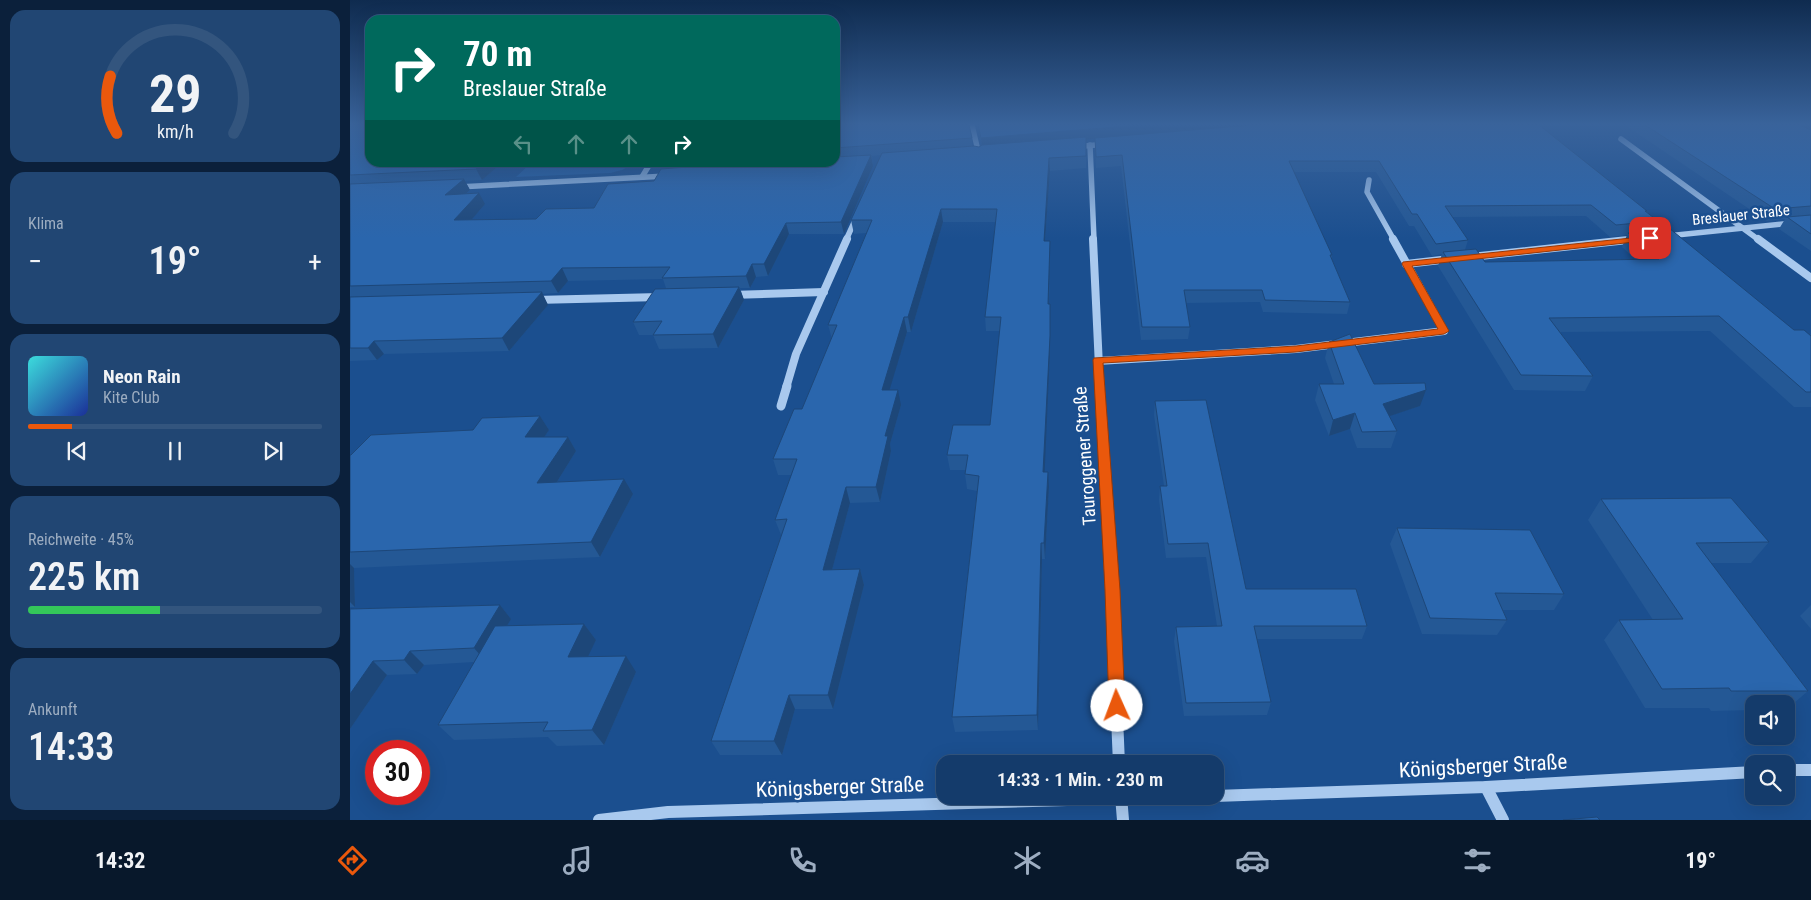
<!DOCTYPE html>
<html lang="de">
<head>
<meta charset="utf-8">
<style>
  :root { --surface:#143b6b; --page:#214673; --text:#f1f3f6; --muted:#9dadc1; --line:#33557e; --accent:#ea580c }
  body { margin:0; font-family:"Roboto Condensed",sans-serif; background:var(--page); color:var(--text); height:100vh; display:flex; flex-direction:column; font-size:19px; white-space:nowrap }
  * { box-sizing:border-box; margin:0 }
  p { font-size:16px; color:var(--muted) }
  .icon { flex:none; width:28px; height:28px; fill:none; stroke:currentColor; stroke-width:2; stroke-linecap:round; stroke-linejoin:round }
  .map { position:relative; flex:1; overflow:hidden }
  .details { display:flex; flex-direction:column; gap:10px; padding:10px; background:#0b203b; width:350px }
  .details>* { flex:none }
  .banner { position:absolute; left:15px; top:15px; width:475px; height:152px; border-radius:15px; box-shadow:0 5px 20px #0002,0 0 0 1px var(--line); background:#00695c; color:#fff; overflow:hidden }
  .buttons { position:absolute; left:1395px; top:695px; display:grid; gap:10px }
  .buttons a { display:grid; place-items:center; width:50px; height:50px; border-radius:10px; background:var(--surface); box-shadow:0 5px 20px #0002,0 0 0 1px var(--line); font-size:25px }
  .speed { position:absolute; left:15px; top:740px; display:flex; gap:10px; font-size:25px; font-weight:700; text-align:center }
  .speed>* { display:grid; place-content:center; width:65px; height:65px; border-radius:50%; background:var(--surface); box-shadow:0 5px 20px #0002,0 0 0 1px var(--line); line-height:1 }
  .speed .limit { border:8px solid #d22; background:#fff; color:#111 }
  .pin { position:absolute; display:grid; place-items:center; width:42px; height:42px; color:#fff; margin:-21px; border-radius:10px; box-shadow:0 2px 8px #0006 }
  .me { position:absolute; width:55px; margin:-28px; rotate:358deg; stroke-linejoin:round; filter:drop-shadow(0 0 4px #0008) }
  .turn { display:flex; align-items:center; gap:18px; height:105px; padding:0 15px; font-size:22px }
  .turn .icon { width:65px; height:65px; stroke-width:2.5 }
  .turn b { display:block; font-size:35px; line-height:42px }
  .lanes { display:flex; align-items:center; height:48px; padding:0 15px; background:#0003; justify-content:center; gap:25px; direction:ltr }
  .lanes .off { opacity:.35 }
  .big { font-size:38px; font-weight:600; line-height:1.1 }
  .details .card { flex:1; display:flex; flex-direction:column; justify-content:center; gap:8px; min-width:0; padding:0 18px; border-radius:15px; background:var(--page) }
  .details .dial { align-items:center; gap:0 }
  .dial svg { height:130px; overflow:visible; fill:none; stroke:var(--line); stroke-width:7; stroke-linecap:round; text-anchor:middle }
  .dial text { fill:var(--text); stroke:none }
  .song { display:flex; align-items:center; gap:15px }
  .cover { width:60px; height:60px; border-radius:8px; background:linear-gradient(135deg,hsl(180 70% 55%),hsl(230 70% 35%)) }
  .played { height:5px; border-radius:2px; background:linear-gradient(90deg,var(--accent) 15%,var(--line) 15%) }
  .keys { display:flex; justify-content:space-around; direction:ltr }
  .heat { display:flex; justify-content:space-between; align-items:center; font-size:28px; direction:ltr }
  .charge { height:8px; border-radius:4px; background:linear-gradient(90deg,#34c759 45%,var(--line) 0) }
  .trip { position:absolute; left:586px; top:755px; width:288px; height:50px; border-radius:15px; background:var(--surface); box-shadow:0 5px 20px #0002,0 0 0 1px var(--line); font-weight:600; line-height:50px; text-align:center }
  .menu { display:flex; height:80px; justify-content:space-around; align-items:center; background:#08182b; color:var(--muted) }
  .menu .icon { width:35px; height:35px }
  .menu .selected { color:var(--accent) }
  .menu b { font-size:22px; color:var(--text) }
  main { display:flex; flex:1; min-height:0 }
  .map>svg:first-child { display:block }
  .green { fill:#2461a8 }
  .lines { fill:none; stroke-linecap:round; stroke-linejoin:round }
  .minor-far3 { stroke:#a9c9ee; stroke-width:5.5 }
  .minor-far2 { stroke:#a9c9ee; stroke-width:8 }
  .minor-far1 { stroke:#a9c9ee; stroke-width:9 }
  .minor { stroke:#a9c9ee; stroke-width:12 }
  .wall { fill:#245895; fill-rule:evenodd }
  .shaded-wall { fill:#1d4779 }
  .building { fill:#2a66ad; stroke:#1d4779 }
  .route { fill:#ea580c; stroke:#983908 }
  .labels { text-anchor:middle; stroke-width:5; stroke-linejoin:round; paint-order:stroke }
  .far-street-label { font-size:15px; fill:#fff; stroke:#1b4f8f }
  .street-label { font-size:18px; fill:#fff; stroke:#1b4f8f }
  .near-street-label { font-size:21px; fill:#fff; stroke:#1b4f8f }
</style>
</head>
<body>
<main>
<section class="details">
<div class="card dial"><svg viewBox="0 0 100 80">
<path d="M14 69A42 42 0 1 1 86 69"/>
<path d="M14 69A42 42 0 0 1 10 34" stroke="#ea580c"/>
<text x="50" y="56" font-size="32" font-weight="700">29</text>
<text x="50" y="72" font-size="11">km/h</text>
</svg></div>
<div class="card"><p>Klima</p>
<div class="heat"><a>−</a><b class="big">19°</b><a>+</a></div>
</div>
<div class="card">
<div class="song"><i class="cover"></i><div><b>Neon Rain</b><p>Kite Club</p></div></div>
<div class="played"></div>
<div class="keys"><svg class="icon" aria-label="previous" viewBox="0 0 24 24"><path d="M18 5L8 12l10 7zM5 5v14"/></svg><svg class="icon" aria-label="pause" viewBox="0 0 24 24"><path d="M8 5v14M16 5v14"/></svg><svg class="icon" aria-label="next" viewBox="0 0 24 24"><path d="M6 5l10 7-10 7zM19 5v14"/></svg></div>
</div>
<div class="card"><p>Reichweite · 45%</p><b class="big">225 km</b><div class="charge"></div></div>
<div class="card"><p>Ankunft</p><b class="big">14:33</b></div>
</section>
<div class="map">
<svg width="1461" height="820" viewBox="0 0 1461 820">
  <rect width="100%" height="100%" fill="#1b4f8f"/>
  <!-- green -->
  <polygon class="green" points="181,163 181,162 284,163 272,170 260,173 166,177"/>
  <g class="lines">
    <!-- minor-far3 -->
    <g class="minor-far3">
      <polyline points="622,125 629,155"/>
      <polyline points="1271,139 1409,240"/>
      <polyline points="740,145 744,240"/>
      <polyline points="724,147 756,144"/>
      <polyline points="292,177 301,162"/>
      <polyline points="1019,180 1017,192 1044,240"/>
      <polyline points="108,187 317,176"/>
      <polyline points="1317,236 1461,221"/>
      <polyline points="496,240 507,216"/>
      <polyline points="1276,240 1287,239"/>
    </g>
    <!-- minor-far2 -->
    <g class="minor-far2">
      <polyline points="743,239 750,388"/>
      <polyline points="1408,239 1461,278"/>
      <polyline points="1121,257 1287,239"/>
      <polyline points="1056,264 1100,259"/>
      <polyline points="380,295 474,292"/>
      <polyline points="185,300 310,297"/>
      <polyline points="748,361 946,349 1094,331 1043,239"/>
      <polyline points="436,388 446,354 497,239"/>
    </g>
    <!-- minor-far1 -->
    <g class="minor-far1">
      <polyline points="750,386 761,577"/>
      <polyline points="431,406 437,386"/>
    </g>
    <!-- minor -->
    <g class="minor">
      <polyline points="761,576 769,764"/>
      <polyline points="1436,770 1461,770"/>
      <polyline points="1136,787 1153,820"/>
      <polyline points="771,796 773,820"/>
      <polyline points="865,796 1136,787 1404,772"/>
      <polyline points="249,820 318,812 853,796"/>
    </g>
  </g>
  <!-- wall -->
  <g class="wall">
    <path d="M 0,125 L 153,162 L 132,180 L 115,181 L 120,190 L 116,194 L 135,204 L 121,220 L 186,219 L 244,208 L 304,181 L 319,168 L 318,162 L 485,162 L 485,125 L 622,138 L 622,146 L 629,147 L 632,145 L 627,125 L 1189,125 L 1297,211 L 1297,212 L 1308,221 L 1303,230 L 1444,330 L 1461,336 L 1461,407 L 1444,407 L 1360,331 L 1210,332 L 1243,376 L 1235,391 L 1164,390 L 1088,266 L 1092,254 L 1082,256 L 1064,226 L 1059,226 L 1026,172 L 944,172 L 982,255 L 982,259 L 1000,302 L 997,314 L 913,312 L 910,302 L 836,303 L 840,327 L 838,339 L 791,340 L 771,166 L 746,168 L 745,138 L 736,139 L 736,168 L 700,171 L 695,241 L 700,254 L 699,304 L 700,304 L 700,350 L 694,472 L 699,487 L 695,559 L 692,559 L 688,730 L 605,732 L 602,717 L 627,491 L 617,489 L 615,474 L 616,470 L 600,470 L 597,455 L 640,425 L 650,331 L 636,331 L 635,317 L 646,222 L 593,222 L 561,332 L 557,332 L 539,390 L 551,405 L 540,444 L 541,451 L 530,502 L 500,503 L 482,570 L 510,569 L 514,585 L 483,709 L 445,709 L 432,755 L 370,755 L 361,741 L 431,535 L 425,520 L 442,475 L 428,475 L 423,459 L 452,409 L 482,339 L 478,325 L 516,233 L 504,234 L 501,220 L 531,155 L 522,156 L 523,166 L 494,234 L 439,234 L 418,276 L 406,277 L 400,288 L 390,288 L 394,300 L 368,348 L 309,349 L 303,335 L 289,335 L 283,322 L 316,288 L 313,279 L 218,281 L 208,293 L 192,294 L 198,305 L 159,351 L 34,354 L 27,360 L 0,361 ZM 1236,216 L 1260,237 L 1277,235 L 1272,247 L 1286,260 L 1135,262 L 1115,250 L 1118,240 L 1102,217 Z"/>
    <polygon points="1275,125 1450,125 1461,130 1461,251 1429,229 1435,219 1417,221"/>
    <polygon points="979,342 1024,384 1070,406 1039,416 1047,431 1041,448 1007,448 1000,429 979,436 965,400 969,384 984,384 975,358"/>
    <polygon points="805,401 896,589 1017,626 1012,639 907,639 921,702 917,715 834,716 824,641 826,627 867,626 856,557 816,558 809,500 810,486 814,486 804,415"/>
    <polygon points="190,416 199,430 194,437 218,437 226,451 207,482 283,494 250,557 4,568 5,607 0,607 0,455 123,430"/>
    <polygon points="1251,499 1419,542 1401,563 1361,563 1458,691 1436,710 1436,704 1404,704 1404,710 1361,711 1359,708 1295,708 1254,640 1269,620 1303,620 1238,520"/>
    <polygon points="1047,528 1214,594 1204,610 1153,610 1157,620 1147,635 1072,634 1040,544"/>
    <polygon points="150,605 161,619 157,626 234,624 246,640 237,657 286,672 254,745 207,746 198,737 104,740 88,725 124,662 74,665 67,674 37,675 0,729 0,609"/>
    <polygon points="1461,605 1461,629 1450,616"/>
  </g>
  <!-- shaded-wall -->
  <g class="shaded-wall">
    <polygon points="789,125 908,125 632,148 631,138"/>
    <polygon points="521,155 523,166 494,234 491,222"/>
    <polygon points="699,158 700,171 694,254 694,241"/>
    <polygon points="134,162 153,162 132,180 126,169"/>
    <polygon points="114,179 120,190 101,207 95,195"/>
    <polygon points="129,193 135,204 111,232 104,220"/>
    <polygon points="591,209 593,222 561,332 558,317"/>
    <polygon points="436,223 439,234 418,276 414,264"/>
    <polygon points="700,241 700,254 698,319 698,304"/>
    <polygon points="402,264 406,277 400,288 396,276"/>
    <polygon points="212,268 218,281 208,293 201,281"/>
    <polygon points="389,287 394,300 368,348 363,334"/>
    <polygon points="192,292 198,305 159,351 152,338"/>
    <polygon points="700,304 700,350 694,487 693,472"/>
    <polygon points="554,317 557,332 535,405 532,390"/>
    <polygon points="24,341 34,354 27,360 18,348"/>
    <polygon points="548,390 551,405 540,444 541,451 530,502 526,487 535,436"/>
    <polygon points="1076,390 1070,406 1028,420 1033,404"/>
    <polygon points="1005,413 1000,429 979,436 983,420"/>
    <polygon points="190,416 199,430 184,452 175,437"/>
    <polygon points="218,437 226,451 197,498 187,483"/>
    <polygon points="698,472 699,487 695,559 694,543"/>
    <polygon points="274,479 283,494 250,557 241,542"/>
    <polygon points="496,487 500,503 478,585 473,570"/>
    <polygon points="691,543 692,559 688,730 687,715"/>
    <polygon points="0,564 4,568 5,607 0,602"/>
    <polygon points="510,569 514,585 483,709 478,695"/>
    <polygon points="150,605 161,619 136,662 124,648"/>
    <polygon points="234,624 246,640 230,673 218,657"/>
    <polygon points="60,651 74,665 67,674 54,660"/>
    <polygon points="276,656 286,672 254,745 242,730"/>
    <polygon points="23,661 37,675 0,729 0,694"/>
    <polygon points="439,695 445,709 432,755 424,741"/>
  </g>
  <!-- building -->
  <g class="building">
    <polygon points="0,125 20,125 20,162 134,162 126,169 0,175"/>
    <polygon points="485,125 619,125 622,138 485,148"/>
    <polygon points="628,125 789,125 631,138"/>
    <polygon points="903,125 1189,125 1297,211 1295,211 1308,221 1266,225 1241,205 1095,206 1118,240 1086,244 1067,214 1062,214 1029,161 939,161 982,255 980,255 1000,302 915,300 912,290 834,290 840,327 792,327 772,155 746,157 745,138"/>
    <polygon points="1295,125 1450,125 1461,130 1461,206 1425,209"/>
    <polygon points="736,137 736,156 699,158 694,241 700,241 698,304 700,304 700,336 693,472 698,472 694,543 691,543 687,715 602,717 629,476 615,474 618,455 597,455 603,425 640,425 651,317 635,317 647,209 591,209 558,317 554,317 532,390 548,390 535,436 538,436 526,487 496,487 473,570 510,569 478,695 439,695 424,741 361,741 437,519 425,520 447,459 423,459 444,409 452,409 487,325 478,325 522,220 501,220 532,153 624,146 629,147 632,145"/>
    <polygon points="521,155 491,222 436,223 414,264 402,264 396,276 312,278 320,267 212,268 201,281 0,286 0,184 114,179 95,195 129,193 104,220 186,219 196,209 244,208 258,184 304,181 311,169 404,162 485,162 485,157"/>
    <polygon points="1461,215 1461,234 1437,217"/>
    <polygon points="1319,228 1444,330 1454,330 1461,336 1461,392 1456,392 1369,316 1199,318 1243,376 1171,375 1093,252 1126,249 1135,262 1309,259 1278,233"/>
    <polygon points="389,287 363,334 303,335 312,321 283,322 305,289"/>
    <polygon points="192,292 152,338 24,341 18,348 0,348 0,297"/>
    <polygon points="1000,334 1024,384 1075,383 1076,390 1033,404 1047,431 1012,432 1005,413 983,420 969,384 994,384 979,342"/>
    <polygon points="856,400 896,589 1006,589 1017,626 904,626 921,702 836,703 826,627 872,626 858,543 818,544 810,486 817,486 805,401"/>
    <polygon points="190,416 175,437 218,437 187,483 274,479 241,542 0,552 0,455 1,455 21,435 123,430 132,418"/>
    <polygon points="1381,498 1419,542 1346,543 1458,691 1381,691 1379,688 1312,689 1269,620 1333,619 1251,499"/>
    <polygon points="1047,528 1180,530 1214,594 1145,593 1157,620 1080,618"/>
    <polygon points="150,605 124,648 60,651 54,660 23,661 0,694 0,609"/>
    <polygon points="234,624 218,657 276,656 242,730 193,731 198,722 88,725 145,626"/>
    <polygon points="1247,817 1250,820 1213,820"/>
  </g>
  <!-- sky -->
  <linearGradient id="sky" x2="0" y2="1"><stop stop-color="#0f2b4f"/><stop offset="0.52" stop-color="#39639b"/><stop offset="1" stop-color="#39639b" stop-opacity="0"/></linearGradient>
  <rect width="1461" height="239" fill="url(#sky)"/>
  <!-- route -->
  <polygon class="route" points="1300,236 1303,236 1303,240 1062,266 1099,331 1094,334 946,352 753,363 770,590 775,706 773,711 767,713 761,711 759,706 755,590 743,360 744,358 946,346 1088,329 1052,264 1053,262"/>
  <g class="labels">
    <!-- far-street labels -->
    <g class="far-street-label">
      <text transform="translate(1391 215) rotate(-6)" y="5">Breslauer Straße</text>
    </g>
    <!-- street labels -->
    <g class="street-label">
      <text transform="translate(735 456) rotate(-94)" y="6">Tauroggener Straße</text>
    </g>
    <!-- near-street labels -->
    <g class="near-street-label">
      <text transform="translate(1133 766) rotate(-3)" y="7">Königsberger Straße</text>
      <text transform="translate(490 787) rotate(-2)" y="7">Königsberger Straße</text>
    </g>
  </g>
</svg>
<div class="buttons">
<a><svg class="icon" aria-label="sound" viewBox="0 0 24 24"><path d="M4 9h4l5-4v14l-5-4H4zM17 9q2 3 0 6"/></svg></a>
<a><svg class="icon" aria-label="search" viewBox="0 0 24 24"><circle cx="10" cy="10" r="6"/><path d="M15 15l6 6"/></svg></a>
</div>
<div class="speed"><div class="limit">30</div></div>
<div class="pin" style="left:1300px;top:238px;background:#d93025"><svg class="icon" aria-label="arrive" viewBox="0 0 24 24"><path d="M6 21V4h12l-3 4 3 4H6"/></svg></div>
<svg class="me" style="left:767px;top:706px" viewBox="-20 -20 40 40"><circle r="19" fill="#fff"/><path d="M0-13L10 11 0 6-10 11z" fill="#ea580c"/></svg>
<div class="trip">14:33 · 1 Min. · 230 m</div>
<div class="banner">
<div class="turn"><svg class="icon" aria-label="right" viewBox="0 0 24 24"><path d="M7 20v-9h11M14 6l5 5-5 5"/></svg><div><b>70 m</b>Breslauer Straße</div></div>
<div class="lanes"><svg class="icon off" aria-label="left" viewBox="0 0 24 24"><path d="M17 20v-9H6M10 6l-5 5 5 5"/></svg><svg class="icon off" aria-label="ahead" viewBox="0 0 24 24"><path d="M12 20V5M6 11l6-6 6 6"/></svg><svg class="icon off" aria-label="ahead" viewBox="0 0 24 24"><path d="M12 20V5M6 11l6-6 6 6"/></svg><svg class="icon" aria-label="right" viewBox="0 0 24 24"><path d="M7 20v-9h11M14 6l5 5-5 5"/></svg></div>
</div>
</div>
</main>
<nav class="menu">
<b>14:32</b>
<svg class="icon selected" aria-label="directions" viewBox="0 0 24 24"><path d="M12 3l9 9-9 9-9-9zM9 14v-3h6M13 9l2 2-2 2"/></svg>
<svg class="icon" aria-label="music" viewBox="0 0 24 24"><path d="M9 18V5l10-2v13"/><circle cx="6" cy="18" r="3"/><circle cx="16" cy="16" r="3"/></svg>
<svg class="icon" aria-label="phone" viewBox="0 0 24 24"><path d="M5 4h4l2 5-3 2q2 4 5 5l2-3 5 2v4C11 20 4 13 5 4z"/></svg>
<svg class="icon" aria-label="climate" viewBox="0 0 24 24"><path d="M12 3v18M4 7l16 10M4 17L20 7"/></svg>
<svg class="icon" aria-label="car" viewBox="0 0 24 24"><path d="M5 17H2v-5l4-1 3-4h7l3 4 3 1v5h-3M9 17h6M6 11h13"/><circle cx="7" cy="17" r="2"/><circle cx="17" cy="17" r="2"/></svg>
<svg class="icon" aria-label="filters" viewBox="0 0 24 24"><path d="M4 7h16M4 17h16"/><circle cx="9" cy="7" r="2"/><circle cx="15" cy="17" r="2"/></svg>
<b>19°</b>
</nav>
</body>
</html>
